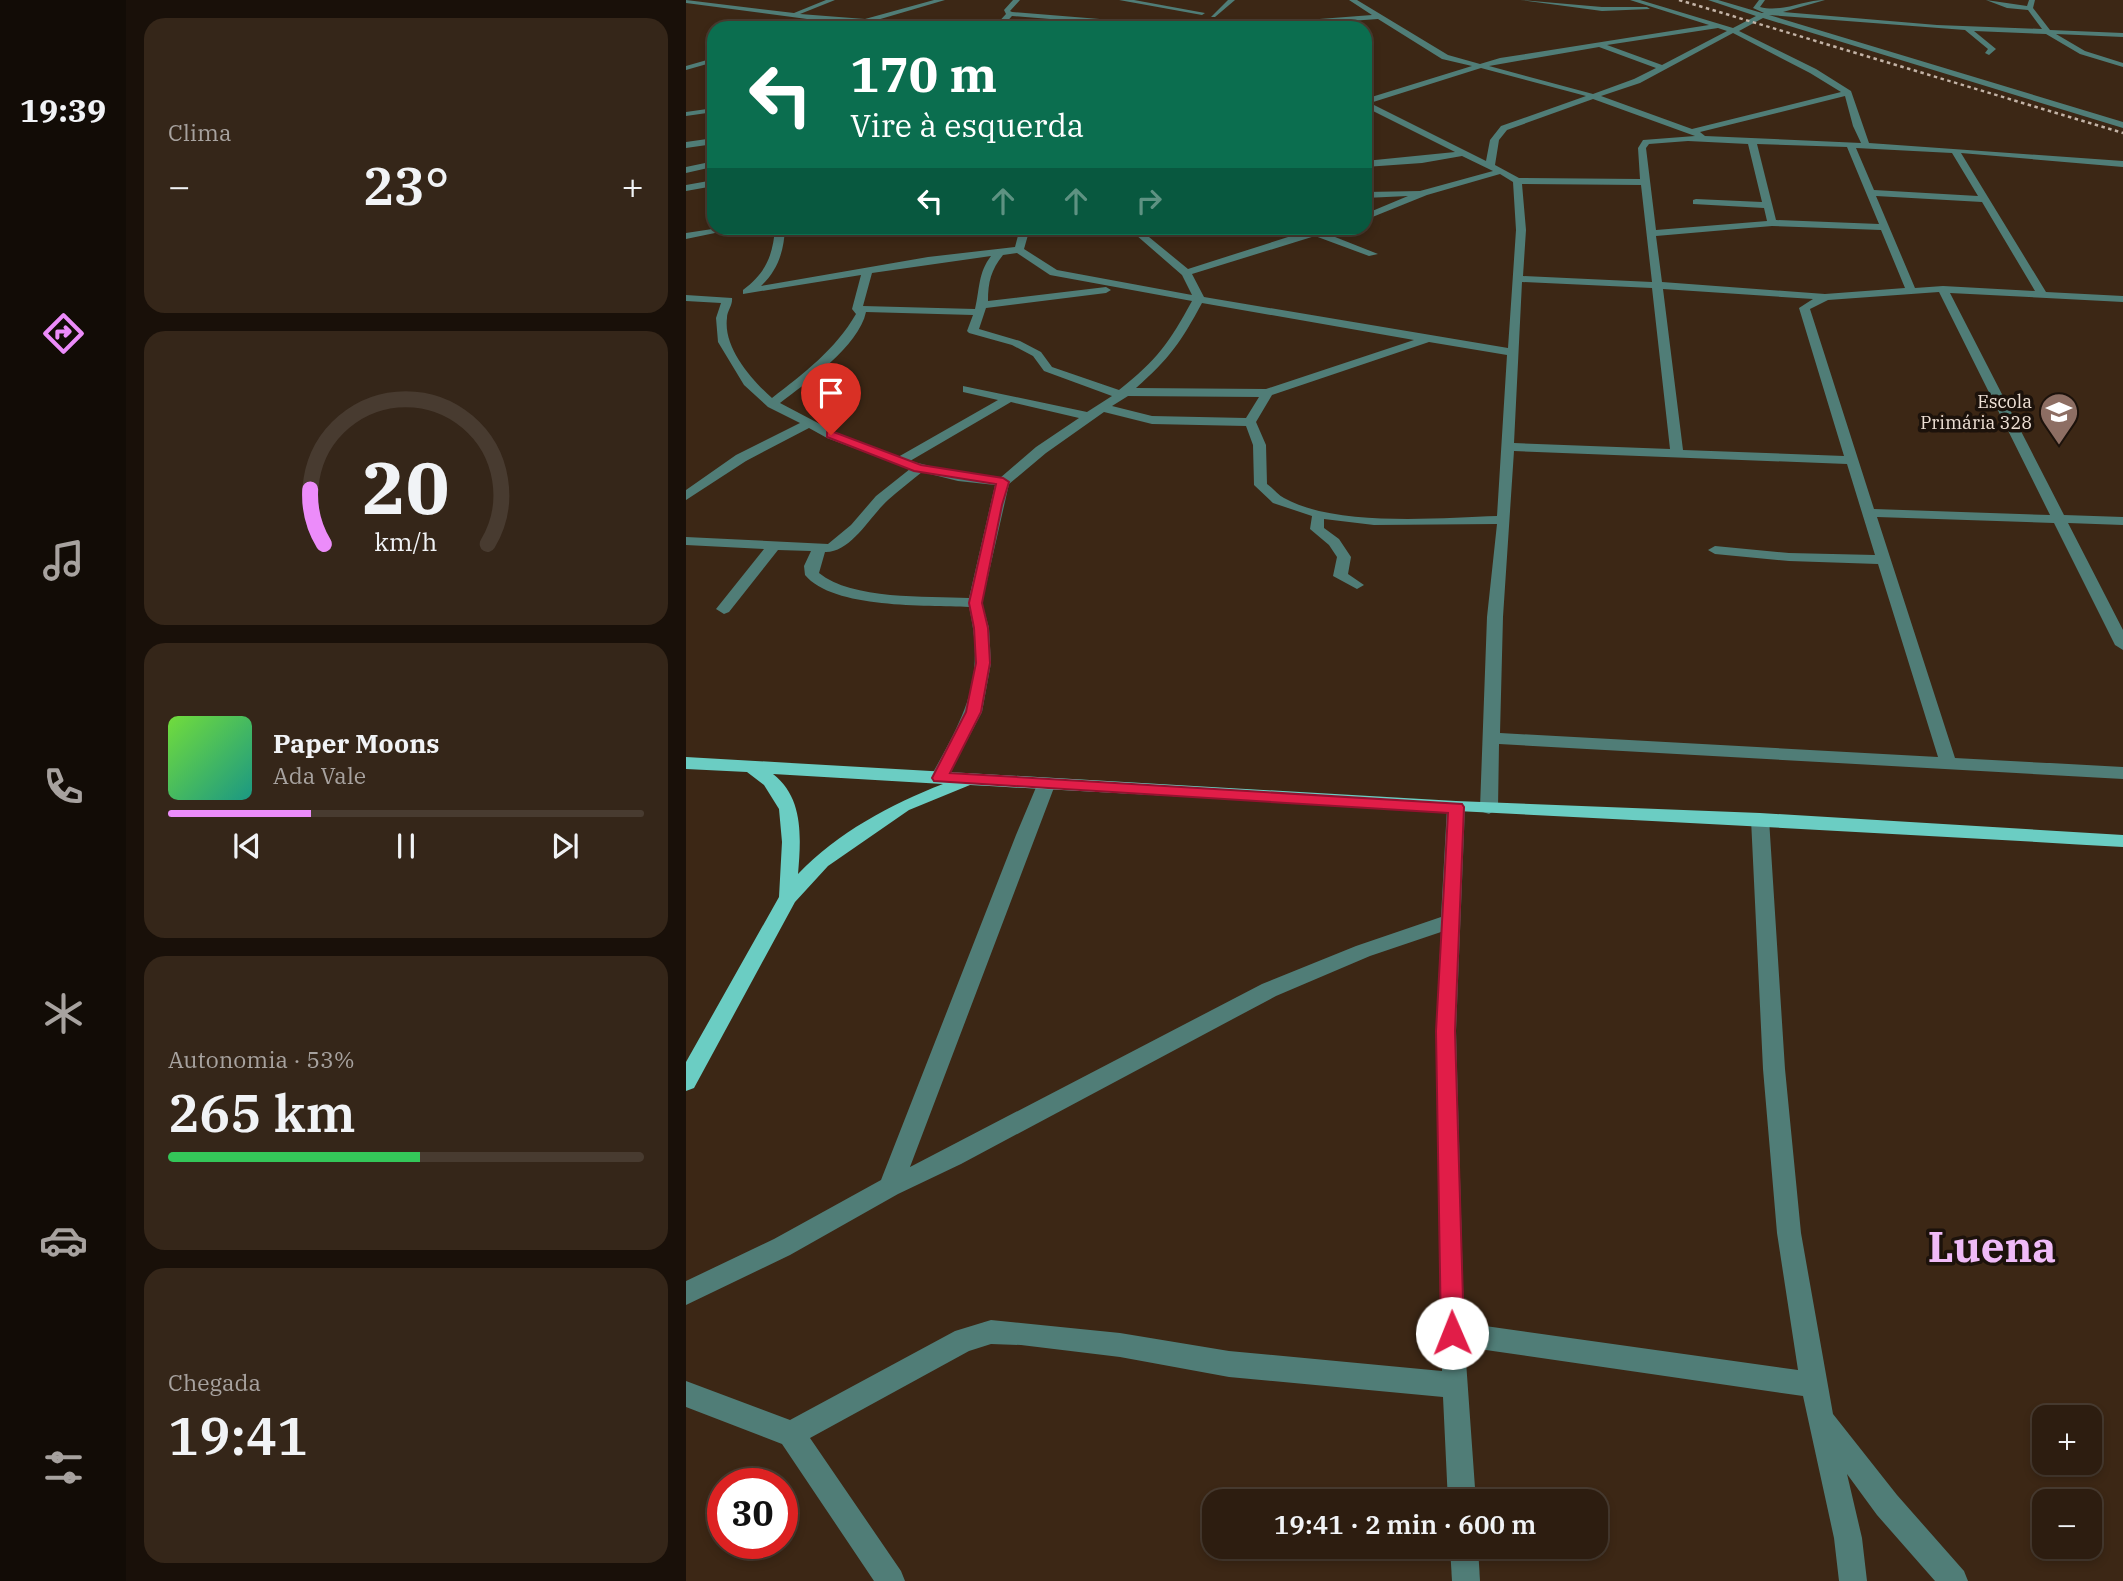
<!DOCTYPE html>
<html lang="pt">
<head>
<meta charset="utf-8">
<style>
  :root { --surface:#2d1d10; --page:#352619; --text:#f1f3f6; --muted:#a7a29f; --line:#483b30; --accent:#ec8cfa }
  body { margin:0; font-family:"IBM Plex Serif",serif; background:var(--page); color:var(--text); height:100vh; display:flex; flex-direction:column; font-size:26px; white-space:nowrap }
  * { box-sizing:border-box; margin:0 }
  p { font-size:23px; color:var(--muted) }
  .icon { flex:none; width:38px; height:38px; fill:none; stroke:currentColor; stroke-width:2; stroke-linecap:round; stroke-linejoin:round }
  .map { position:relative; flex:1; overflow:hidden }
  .drawer { display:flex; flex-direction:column; gap:18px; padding:18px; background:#191009; width:560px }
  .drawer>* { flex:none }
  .top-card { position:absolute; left:21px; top:21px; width:665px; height:214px; border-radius:21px; box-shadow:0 4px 10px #0003,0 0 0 2px var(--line); background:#0b6e4f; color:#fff; overflow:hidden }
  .controls { position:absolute; left:1346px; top:1405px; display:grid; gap:14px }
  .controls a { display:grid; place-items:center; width:70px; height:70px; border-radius:14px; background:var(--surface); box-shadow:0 4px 10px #0003,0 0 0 2px var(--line); font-size:35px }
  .speed { position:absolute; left:21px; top:1468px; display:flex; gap:14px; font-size:35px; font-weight:700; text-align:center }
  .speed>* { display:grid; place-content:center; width:91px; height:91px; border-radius:50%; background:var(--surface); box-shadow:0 4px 10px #0003,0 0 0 2px var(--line); line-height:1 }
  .speed .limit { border:10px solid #d22; background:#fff; color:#111 }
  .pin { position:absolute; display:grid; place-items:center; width:60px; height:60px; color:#fff; margin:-72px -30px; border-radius:50% 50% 50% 0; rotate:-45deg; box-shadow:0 0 7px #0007 }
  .pin .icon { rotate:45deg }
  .me { position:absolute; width:77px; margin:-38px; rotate:359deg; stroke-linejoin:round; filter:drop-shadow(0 0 5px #0008) }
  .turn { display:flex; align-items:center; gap:24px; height:147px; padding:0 28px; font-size:32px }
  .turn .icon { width:91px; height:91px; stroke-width:2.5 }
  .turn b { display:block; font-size:49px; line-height:60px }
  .lanes { display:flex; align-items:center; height:66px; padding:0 28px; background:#0003; justify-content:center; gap:35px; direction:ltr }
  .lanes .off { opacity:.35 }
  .big { font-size:52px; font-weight:600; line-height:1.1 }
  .drawer .card { flex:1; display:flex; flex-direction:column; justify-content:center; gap:10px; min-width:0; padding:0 24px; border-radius:21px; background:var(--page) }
  .drawer .dial { align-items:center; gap:0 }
  .dial svg { height:182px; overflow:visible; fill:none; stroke:var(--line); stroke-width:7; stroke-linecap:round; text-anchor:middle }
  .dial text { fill:var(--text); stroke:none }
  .song { display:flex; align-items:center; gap:21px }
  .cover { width:84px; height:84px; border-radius:10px; background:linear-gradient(135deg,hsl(100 70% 55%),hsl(170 70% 35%)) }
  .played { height:7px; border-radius:4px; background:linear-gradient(90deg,var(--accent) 30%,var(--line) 30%) }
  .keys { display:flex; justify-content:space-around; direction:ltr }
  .heat { display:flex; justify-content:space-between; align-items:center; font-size:38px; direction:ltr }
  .charge { height:10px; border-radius:5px; background:linear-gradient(90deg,#34c759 53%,var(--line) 0) }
  .trip { position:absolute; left:516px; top:1489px; width:406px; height:70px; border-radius:21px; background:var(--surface); box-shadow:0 4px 10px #0003,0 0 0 2px var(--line); font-weight:600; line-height:70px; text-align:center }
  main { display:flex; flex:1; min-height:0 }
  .tab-bar { display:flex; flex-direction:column; width:126px; justify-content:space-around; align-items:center; background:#120c06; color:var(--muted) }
  .tab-bar .icon { width:49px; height:49px }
  .tab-bar .selected { color:var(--accent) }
  .tab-bar b { font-size:32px; color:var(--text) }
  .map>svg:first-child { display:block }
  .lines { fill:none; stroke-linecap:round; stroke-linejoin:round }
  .minor { fill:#507d77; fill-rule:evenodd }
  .major { fill:#6bcdc3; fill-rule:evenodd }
  .rail { stroke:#c3b3a6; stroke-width:2.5; stroke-dasharray:3.5 3.5; stroke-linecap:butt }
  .route { fill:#e11d48; stroke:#92132f; stroke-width:2 }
  .labels { text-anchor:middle; stroke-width:7; stroke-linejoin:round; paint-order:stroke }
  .far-poi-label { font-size:18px; fill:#eee0d5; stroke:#1c120b; text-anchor:end }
  .near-town-label { font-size:42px; font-weight:bold; fill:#efbaf7; stroke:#1c120b }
</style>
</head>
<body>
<main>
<nav class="tab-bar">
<b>19:39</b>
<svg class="icon selected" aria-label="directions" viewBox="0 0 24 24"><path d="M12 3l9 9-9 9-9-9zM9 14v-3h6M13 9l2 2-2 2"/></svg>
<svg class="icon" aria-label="music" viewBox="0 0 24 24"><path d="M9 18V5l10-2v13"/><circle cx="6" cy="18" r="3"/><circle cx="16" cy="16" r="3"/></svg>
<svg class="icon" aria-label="phone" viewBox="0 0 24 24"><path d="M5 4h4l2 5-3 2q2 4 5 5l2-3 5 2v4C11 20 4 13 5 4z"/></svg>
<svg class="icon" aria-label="climate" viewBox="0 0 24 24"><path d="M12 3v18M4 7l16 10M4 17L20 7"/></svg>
<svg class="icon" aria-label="car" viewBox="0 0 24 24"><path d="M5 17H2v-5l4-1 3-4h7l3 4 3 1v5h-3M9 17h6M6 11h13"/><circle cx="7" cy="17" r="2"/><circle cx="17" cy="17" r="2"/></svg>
<svg class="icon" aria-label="filters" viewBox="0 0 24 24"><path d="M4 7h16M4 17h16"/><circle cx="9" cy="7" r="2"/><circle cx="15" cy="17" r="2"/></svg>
</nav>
<section class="drawer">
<div class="card"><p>Clima</p>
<div class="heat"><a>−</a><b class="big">23°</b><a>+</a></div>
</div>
<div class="card dial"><svg viewBox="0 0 100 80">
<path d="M14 69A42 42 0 1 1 86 69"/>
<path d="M14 69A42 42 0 0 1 8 45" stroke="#ec8cfa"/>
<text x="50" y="56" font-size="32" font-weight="700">20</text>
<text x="50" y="72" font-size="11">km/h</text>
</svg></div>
<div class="card">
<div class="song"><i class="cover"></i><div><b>Paper Moons</b><p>Ada Vale</p></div></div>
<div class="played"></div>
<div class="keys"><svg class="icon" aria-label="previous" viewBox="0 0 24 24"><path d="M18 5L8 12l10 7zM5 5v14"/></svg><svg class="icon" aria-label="pause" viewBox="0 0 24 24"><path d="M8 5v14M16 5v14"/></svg><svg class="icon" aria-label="next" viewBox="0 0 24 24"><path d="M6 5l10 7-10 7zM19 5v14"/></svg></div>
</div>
<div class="card"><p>Autonomia · 53%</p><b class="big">265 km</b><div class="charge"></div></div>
<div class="card"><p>Chegada</p><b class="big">19:41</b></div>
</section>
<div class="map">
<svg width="1437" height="1581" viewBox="0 0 1437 1581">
  <rect width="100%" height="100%" fill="#3c2715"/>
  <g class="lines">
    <!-- minor -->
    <g class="minor">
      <polygon points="0,0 108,13 140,0 149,0 114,14 179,19 248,0 259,0 191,20 197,21 206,28 198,28 193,24 121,19 0,3"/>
      <path d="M 327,0 L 334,0 L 324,11 L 326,12 L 426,20 L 526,22 L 529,20 L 594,22 L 686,15 L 663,0 L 671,0 L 762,55 L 794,64 L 814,58 L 1023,25 L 944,0 L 954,0 L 1047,28 L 1070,16 L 1022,0 L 1032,0 L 1076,13 L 1078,13 L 1067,8 L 1073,0 L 1079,0 L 1074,7 C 1096,13 1117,0 1139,0 L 1097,12 L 1251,25 L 1356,29 L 1342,10 L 1321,8 L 1300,0 L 1341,6 L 1343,0 L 1349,0 L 1347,8 L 1364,30 L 1437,33 L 1437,37 L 1370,34 L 1399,51 L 1437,63 L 1437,67 L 1394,54 L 1360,34 L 1288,31 L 1310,49 L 1303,55 L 1299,53 L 1302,49 L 1279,30 L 1083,15 L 1437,122 L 1437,128 L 1077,18 L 1053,31 L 1130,69 L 1165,91 L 1183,143 L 1437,161 L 1437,167 L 1275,153 L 1360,292 L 1437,296 L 1437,302 L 1264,293 L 1378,515 L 1437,517 L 1437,525 L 1382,523 L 1437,630 L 1437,650 L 1429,645 L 1368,523 L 1191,517 L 1269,758 L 1437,767 L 1437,779 L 813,744 L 812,808 L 803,814 L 797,812 L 794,808 L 801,617 L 811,524 L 688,525 L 638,519 L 638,528 L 653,539 L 665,557 L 662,574 L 678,585 L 671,589 L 647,576 L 651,557 L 643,545 L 624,529 L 626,516 L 587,503 L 568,485 L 567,445 L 560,426 L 466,424 L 418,412 L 360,453 L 323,484 L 296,603 L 303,628 L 305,663 L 296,712 L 259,782 L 247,782 L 244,778 C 278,716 300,681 283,607 C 241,605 147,609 119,575 L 118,566 L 125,551 L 92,550 L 43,612 L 38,614 L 30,609 L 78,549 L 0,545 L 0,537 L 142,544 L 165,525 L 190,496 L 224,469 L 141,438 L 123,428 L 60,461 L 0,500 L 0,490 L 50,455 L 114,423 L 82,407 L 58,385 L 32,342 L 30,318 L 35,303 L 0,301 L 0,295 L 46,298 C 47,305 41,311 41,318 C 37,348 66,380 86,398 C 118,373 149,350 170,314 L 166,309 L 175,275 L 57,294 L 57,290 C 80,273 87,255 89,228 L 99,228 C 98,251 92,270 75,286 L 242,257 L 329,247 L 334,228 L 344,228 L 338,249 L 371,270 L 506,295 L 496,275 L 442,228 L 452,228 L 502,269 L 624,230 L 650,228 L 639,233 L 692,254 L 683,256 L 629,236 L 506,274 L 518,297 L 822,348 L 830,230 L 827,182 L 814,174 L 741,195 L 679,220 L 679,214 L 722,196 L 679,198 L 679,192 L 734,191 L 807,171 L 776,156 L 736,163 L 679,167 L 679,161 L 769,152 L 679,107 L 679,99 L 786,66 L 756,59 L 692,19 L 594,26 L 528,24 L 525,26 L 426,24 L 326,16 L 315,28 L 307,28 L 320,14 L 318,10 ZM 1032,28 L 1041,31 L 976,65 L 921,45 ZM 1047,33 L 1124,73 L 1155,92 L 1006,129 L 915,96 L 954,83 ZM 913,47 L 970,68 L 948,79 L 907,94 L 803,66 ZM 795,68 L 900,96 L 815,126 L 804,140 L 800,161 L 684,103 ZM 1159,96 L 1167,126 L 1175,143 L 1019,136 L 1014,132 ZM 907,99 L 1009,136 L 957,140 L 952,148 L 954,179 L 833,178 L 809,165 L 813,140 L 821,130 ZM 1002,141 L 1062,144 L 1076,202 L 1010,199 L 1007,200 L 1007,204 L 1078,208 L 1081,221 L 970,230 L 960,148 L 963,144 ZM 1071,144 L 1161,147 L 1193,224 L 1090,220 ZM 1170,148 L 1266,153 L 1292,196 L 1188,190 ZM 836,184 L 955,185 L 966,282 L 837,276 L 840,230 ZM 1190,196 L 1296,202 L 1349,291 L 1257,286 L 1229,288 ZM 1086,226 L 1195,230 L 1219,288 L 1139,294 L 976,282 L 970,236 ZM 331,253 L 364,275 L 506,301 C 483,343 471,360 433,390 L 366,367 L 355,352 L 334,341 L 293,329 L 300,308 L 420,293 L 425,290 L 420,287 L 302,301 C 302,282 305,270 317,255 ZM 305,256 C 292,273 294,288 289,309 L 177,306 L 186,273 ZM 836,282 L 966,288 L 984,449 L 828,443 ZM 977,289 L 1127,299 L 1113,308 L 1158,456 L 997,450 ZM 1253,292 L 1364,515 L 1188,509 L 1124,309 L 1142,300 ZM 516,303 L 728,340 L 580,389 L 450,388 C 483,359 495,342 516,303 ZM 180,312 L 287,315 L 281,331 L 283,333 L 326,345 L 347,356 L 358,371 L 426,396 L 401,412 L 277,386 L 277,392 L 312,400 L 212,457 L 149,432 L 94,403 C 120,383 173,346 180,312 ZM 743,342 L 821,355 L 811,516 C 753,518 649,527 598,498 C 592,495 587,488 581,484 L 580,445 L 570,422 L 586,395 ZM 442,396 L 573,397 L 560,418 L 466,416 L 426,406 ZM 325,402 L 393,418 L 350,447 L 314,478 L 272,473 L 224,461 ZM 828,451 L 1161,464 L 1189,555 L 1103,553 L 1029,546 L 1022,550 L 1029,554 L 1103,561 L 1192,564 L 1252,757 L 814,733 L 817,617 ZM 236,472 L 272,481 L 309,485 L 283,598 C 240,596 166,600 133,573 L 139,552 C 165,553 184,516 202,500 C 213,490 225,481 236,472 Z"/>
      <polygon points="433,0 448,0 519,13 516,15"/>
      <polygon points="542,0 549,0 529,17 525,17"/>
      <polygon points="834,0 916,7 961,7 964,9 916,11"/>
      <polygon points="28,58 28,62 0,70 0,66"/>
      <polygon points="28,108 28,112 0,116 0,112"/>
      <polygon points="28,138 28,144 0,148 0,142"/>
      <polygon points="19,163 23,166 22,168 0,173 0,167"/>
      <polygon points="28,180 28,186 0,191 0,185"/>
      <polygon points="33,228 53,228 0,239 0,233"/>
      <polygon points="360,779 369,785 224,1167 576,984 670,946 755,917 761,807 770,801 779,807 770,1031 778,1323 1112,1370 1091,1233 1077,1069 1065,819 1068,815 1080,815 1083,819 1099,1069 1115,1233 1147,1414 1211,1495 1278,1571 1282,1581 1249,1581 1191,1515 1161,1474 1176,1538 1181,1581 1153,1581 1148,1538 1117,1396 779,1347 790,1502 762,1502 757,1397 543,1377 434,1357 335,1345 305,1344 283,1351 124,1438 215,1571 219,1581 188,1581 96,1444 0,1407 0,1381 104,1420 269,1331 305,1320 434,1333 543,1351 756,1371 750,1031 755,932 684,956 590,996 275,1164 212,1194 104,1255 0,1305 0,1281 88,1239 195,1180 330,835 351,785"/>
      <polygon points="764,1547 792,1547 794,1581 766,1581"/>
    </g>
    <!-- major -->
    <path class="major" d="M 0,757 L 770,801 L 1074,813 L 1437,835 L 1437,847 C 1053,824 668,807 284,785 L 223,810 L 142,866 L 109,902 L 8,1088 L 0,1091 L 0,1062 L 93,897 L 96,842 L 93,809 L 78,785 L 61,772 L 0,769 ZM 87,774 L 257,784 C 205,804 151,833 112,874 C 115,838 118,798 87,774 Z"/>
    <!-- rail -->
    <polyline class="rail" points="993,0 1437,133"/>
  </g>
  <!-- route -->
  <polygon class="route" points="145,431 235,465 317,478 323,482 316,505 296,603 302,628 304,663 295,712 264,773 776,804 778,807 769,1031 778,1333 774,1341 766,1344 758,1341 755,1333 750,1031 762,813 248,781 246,778 280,712 290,663 288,628 283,603 310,484 228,471 141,437 141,432"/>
  <!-- icons -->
  <defs>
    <g id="school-pin" transform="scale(2.0125)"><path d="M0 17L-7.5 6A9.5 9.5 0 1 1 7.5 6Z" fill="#8d6e63" stroke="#1c120b"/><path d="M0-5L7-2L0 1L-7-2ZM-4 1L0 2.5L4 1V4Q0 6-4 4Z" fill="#fff"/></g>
  </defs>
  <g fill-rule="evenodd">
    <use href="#school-pin" x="1373" y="412"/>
  </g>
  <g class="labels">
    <!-- far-poi labels -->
    <g class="far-poi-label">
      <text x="1346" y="408">Escola<tspan x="1346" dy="21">Primária 328</tspan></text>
    </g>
    <!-- near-town labels -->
    <g class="near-town-label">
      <text x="1306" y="1262">Luena</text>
    </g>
  </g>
</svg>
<div class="controls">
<a>+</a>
<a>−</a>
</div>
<div class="speed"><div class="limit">30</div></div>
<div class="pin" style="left:145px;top:435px;background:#d93025"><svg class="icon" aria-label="arrive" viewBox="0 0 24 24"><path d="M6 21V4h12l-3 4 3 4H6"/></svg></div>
<svg class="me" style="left:766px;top:1333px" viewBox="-20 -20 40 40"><circle r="19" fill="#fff"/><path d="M0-13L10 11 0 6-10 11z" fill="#e11d48"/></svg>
<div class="trip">19:41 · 2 min · 600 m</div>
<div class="top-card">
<div class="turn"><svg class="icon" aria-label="left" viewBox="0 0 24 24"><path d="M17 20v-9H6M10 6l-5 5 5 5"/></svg><div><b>170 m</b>Vire à esquerda</div></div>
<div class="lanes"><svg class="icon" aria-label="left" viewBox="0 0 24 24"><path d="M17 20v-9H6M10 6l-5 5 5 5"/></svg><svg class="icon off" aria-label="ahead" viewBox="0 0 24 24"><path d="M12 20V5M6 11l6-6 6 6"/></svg><svg class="icon off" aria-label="ahead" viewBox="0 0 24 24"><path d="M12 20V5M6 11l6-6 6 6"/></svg><svg class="icon off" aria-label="right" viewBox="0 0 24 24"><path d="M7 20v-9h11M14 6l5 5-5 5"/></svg></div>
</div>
</div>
</main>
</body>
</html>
